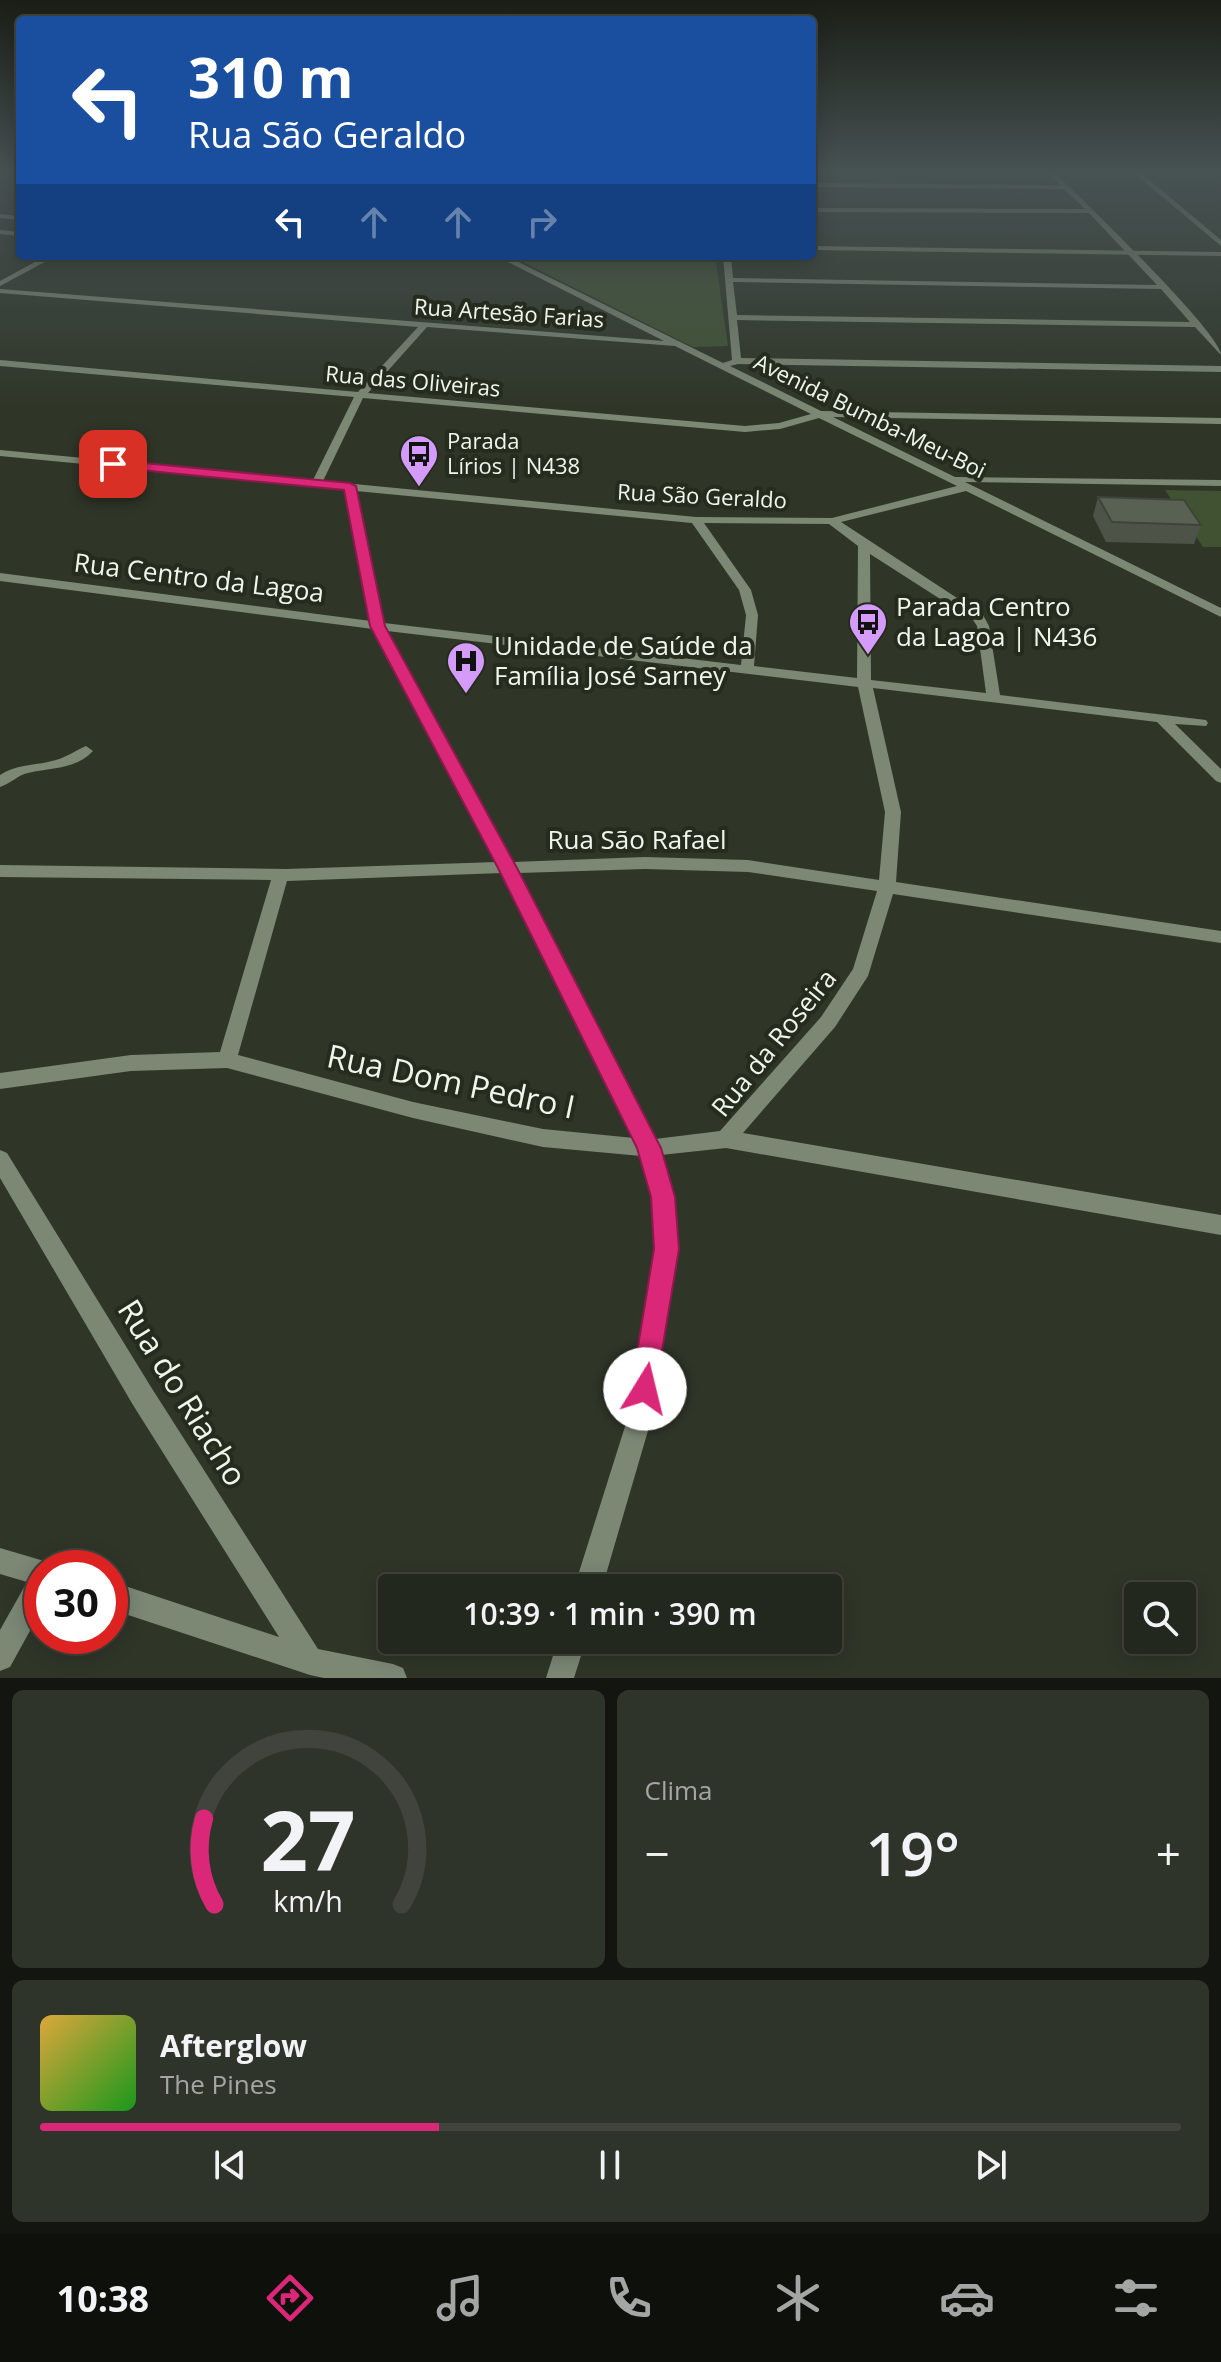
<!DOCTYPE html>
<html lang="pt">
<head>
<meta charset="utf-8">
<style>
  :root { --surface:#23281e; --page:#2f342b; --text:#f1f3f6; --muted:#a3a6a4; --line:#40443c; --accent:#db2777 }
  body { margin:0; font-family:"Open Sans",sans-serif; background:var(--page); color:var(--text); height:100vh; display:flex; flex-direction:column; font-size:30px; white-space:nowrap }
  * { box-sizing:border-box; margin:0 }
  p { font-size:26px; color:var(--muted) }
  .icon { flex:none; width:44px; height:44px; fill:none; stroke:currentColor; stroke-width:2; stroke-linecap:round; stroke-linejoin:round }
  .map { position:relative; height:1678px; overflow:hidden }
  .sheet { display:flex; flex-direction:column; gap:12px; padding:12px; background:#131610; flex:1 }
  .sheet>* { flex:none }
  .hud { position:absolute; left:16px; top:16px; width:800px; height:244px; border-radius:8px; box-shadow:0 4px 20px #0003,0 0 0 2px var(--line); background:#1a4fa0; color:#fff; overflow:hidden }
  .tools { position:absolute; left:1124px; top:1582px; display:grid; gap:16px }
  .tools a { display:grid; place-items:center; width:72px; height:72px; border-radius:8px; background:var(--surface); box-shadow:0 4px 20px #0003,0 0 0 2px var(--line); font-size:40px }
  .speed { position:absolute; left:24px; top:1550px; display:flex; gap:16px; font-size:40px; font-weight:700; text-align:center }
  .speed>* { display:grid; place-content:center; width:104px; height:104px; border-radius:50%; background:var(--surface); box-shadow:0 4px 20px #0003,0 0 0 2px var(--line); line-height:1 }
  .speed .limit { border:12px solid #d22; background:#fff; color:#111 }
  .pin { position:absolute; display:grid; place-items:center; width:68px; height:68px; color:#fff; margin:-34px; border-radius:16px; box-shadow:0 4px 12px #0006 }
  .me { position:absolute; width:88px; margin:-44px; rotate:9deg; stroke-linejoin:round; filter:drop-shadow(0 0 6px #0008) }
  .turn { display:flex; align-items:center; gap:28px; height:168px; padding:0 40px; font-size:36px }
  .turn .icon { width:104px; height:104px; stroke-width:2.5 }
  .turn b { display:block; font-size:56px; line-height:68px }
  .lanes { display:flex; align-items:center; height:76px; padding:0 40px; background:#0003; justify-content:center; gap:40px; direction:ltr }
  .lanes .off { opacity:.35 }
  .big { font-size:60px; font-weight:600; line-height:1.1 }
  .sheet .tile { flex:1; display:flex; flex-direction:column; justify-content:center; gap:12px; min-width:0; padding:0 28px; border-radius:12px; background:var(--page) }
  .sheet .dial { align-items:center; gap:0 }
  .dial svg { height:208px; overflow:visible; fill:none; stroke:var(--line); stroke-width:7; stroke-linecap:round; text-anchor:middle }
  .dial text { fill:var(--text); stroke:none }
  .song { display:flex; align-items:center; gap:24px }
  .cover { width:96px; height:96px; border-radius:12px; background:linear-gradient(135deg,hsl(40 70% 55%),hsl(120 70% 35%)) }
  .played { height:8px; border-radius:4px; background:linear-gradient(90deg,var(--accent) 35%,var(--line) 35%) }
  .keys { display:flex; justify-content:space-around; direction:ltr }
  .heat { display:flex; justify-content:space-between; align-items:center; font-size:44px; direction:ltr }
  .sheet .tiles { flex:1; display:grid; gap:12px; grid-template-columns:1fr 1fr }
  .tile:last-child { grid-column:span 2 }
  .trip { position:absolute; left:378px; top:1574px; width:464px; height:80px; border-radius:8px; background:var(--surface); box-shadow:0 4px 20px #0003,0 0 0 2px var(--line); font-weight:600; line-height:80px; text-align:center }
  .dock { display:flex; height:128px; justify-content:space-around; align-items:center; background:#0e100c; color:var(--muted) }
  .dock .icon { width:56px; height:56px }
  .dock .current { color:var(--accent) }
  .dock b { font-size:36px; color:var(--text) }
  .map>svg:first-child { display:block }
  .green { fill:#415232 }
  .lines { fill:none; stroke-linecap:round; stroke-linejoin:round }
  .minor { fill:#7c8774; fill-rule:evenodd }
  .tertiary { fill:#7c8774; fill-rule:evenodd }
  .wall { fill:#4d5347 }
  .building { fill:#596152; stroke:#3e4439; stroke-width:2 }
  .route { fill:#db2777; stroke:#8e194d; stroke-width:2 }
  .labels { text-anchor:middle; stroke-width:8; stroke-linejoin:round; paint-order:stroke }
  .far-street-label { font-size:22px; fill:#f1f6ed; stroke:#252c1e }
  .far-poi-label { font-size:22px; fill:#f1f6ed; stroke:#252c1e; text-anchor:start }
  .street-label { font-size:26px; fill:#f1f6ed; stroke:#252c1e }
  .poi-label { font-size:26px; fill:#f1f6ed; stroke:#252c1e; text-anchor:start }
  .near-street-label { font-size:32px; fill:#f1f6ed; stroke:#252c1e }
</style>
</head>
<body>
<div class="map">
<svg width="1221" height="1678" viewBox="0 0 1221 1678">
  <rect width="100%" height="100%" fill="#2f3628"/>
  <!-- green -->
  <g class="green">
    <polygon points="511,256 715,256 728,346 693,347"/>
    <polygon points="1165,490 1221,491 1221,547 1203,547"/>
  </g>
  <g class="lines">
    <!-- minor -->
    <g class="minor">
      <path d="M 1049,173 L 1055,173 C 1081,198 1221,333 1221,355 L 1195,327 L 737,320 L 741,358 L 1221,366 L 1221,372 L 738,364 L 730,366 L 821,411 L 1221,418 L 1221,424 L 833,417 L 955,477 L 1221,480 L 1221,486 L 965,482 L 1221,608 L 1221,617 L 966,491 L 841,522 L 983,615 L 989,626 L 1000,695 L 1206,720 L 1208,723 L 1206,726 L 1175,724 L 1221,769 L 1221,783 L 1216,781 L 1157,722 L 873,688 L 901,812 L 896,882 L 1221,931 L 1221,943 L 893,894 L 868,976 L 835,1027 L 743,1133 L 1221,1215 L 1221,1235 L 726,1148 L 661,1155 L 674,1197 L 678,1249 L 652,1417 L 602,1588 L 574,1588 L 628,1417 L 656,1249 L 652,1197 L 641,1156 L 543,1147 L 413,1118 L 227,1068 L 131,1071 L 0,1089 L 0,1073 L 131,1055 L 220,1052 L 271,880 L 0,877 L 0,865 L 286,869 L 497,862 L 373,629 L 0,581 L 0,573 L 371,621 L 345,489 L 0,456 L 0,450 L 313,480 L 354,397 L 0,366 L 0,360 L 358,392 L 418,327 L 0,293 L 0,289 L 664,341 L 496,256 L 506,256 L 723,363 L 732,360 L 723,256 L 731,256 L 733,278 L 1157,285 L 1089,213 L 812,212 L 812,208 L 1085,209 L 1064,189 L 812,187 L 812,183 L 1061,185 ZM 733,282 L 1161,289 L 1190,322 L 737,315 ZM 427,327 L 675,346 L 811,414 L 779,423 L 745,426 L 368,393 ZM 363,398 L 745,432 L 780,429 L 819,418 L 957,486 L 832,518 L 696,517 L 323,481 ZM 356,491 L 692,523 L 739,590 L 746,615 L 741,665 L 384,623 ZM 704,523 L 829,524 L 858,546 L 857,678 L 754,666 L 758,615 L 751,590 ZM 870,554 L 973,620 L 977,626 L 986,693 L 871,680 ZM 387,631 L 858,687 L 885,812 L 879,880 L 748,860 L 645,857 L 513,862 ZM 645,869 L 748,872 L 877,891 L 853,969 L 821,1017 L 720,1131 L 655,1139 L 519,873 ZM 502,873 L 634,1138 L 543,1129 L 413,1102 L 238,1055 L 287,881 Z"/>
      <polygon points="1134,173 1141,173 1221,240 1221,246"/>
      <polygon points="0,230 20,232 20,236 0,234"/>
      <polygon points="46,256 56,256 0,286 0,281"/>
      <path d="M 86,746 L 93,751 C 75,770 52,767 28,773 C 18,775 10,784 0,787 L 0,775 C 19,763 36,766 56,760 C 67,757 76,750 86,746 Z"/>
      <polygon points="0,1150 7,1153 151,1387 318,1649 393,1664 403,1668 407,1678 324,1678 310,1675 110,1609 110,1581 279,1637 133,1405 0,1178"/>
      <polygon points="0,1548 51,1563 54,1568 42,1568 42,1609 10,1667 0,1671 0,1630 27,1582 0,1574"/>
      <polygon points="558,1640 586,1640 574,1678 546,1678"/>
    </g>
    <!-- tertiary -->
    <g class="tertiary">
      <polygon points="0,214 20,216 20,220 0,218"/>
      <polygon points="812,246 1221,252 1221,256 812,250"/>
    </g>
  </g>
  <!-- wall -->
  <polygon class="wall" points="1098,497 1201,525 1194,544 1106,542 1093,516"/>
  <!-- building -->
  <polygon class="building" points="1098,497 1184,500 1201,525 1112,522"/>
  <!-- sky -->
  <linearGradient id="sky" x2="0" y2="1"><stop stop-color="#1a1e16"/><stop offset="0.42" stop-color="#475253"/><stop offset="1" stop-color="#475253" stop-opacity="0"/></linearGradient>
  <rect width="1221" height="408" fill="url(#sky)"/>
  <!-- route -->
  <polygon class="route" points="113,460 350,483 356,486 385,626 517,868 661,1148 675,1197 679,1249 654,1399 645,1403 635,1399 631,1389 654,1249 651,1197 637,1148 498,868 370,626 344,490 109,467 109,461"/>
  <!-- icons -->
  <defs>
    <g id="bus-pin" transform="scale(2)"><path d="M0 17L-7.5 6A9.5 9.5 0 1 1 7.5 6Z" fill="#d59bfb" stroke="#252c1e"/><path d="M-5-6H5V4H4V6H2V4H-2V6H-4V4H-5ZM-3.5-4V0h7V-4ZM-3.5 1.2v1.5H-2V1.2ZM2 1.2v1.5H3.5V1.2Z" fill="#111"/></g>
    <g id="hospital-pin" transform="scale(2)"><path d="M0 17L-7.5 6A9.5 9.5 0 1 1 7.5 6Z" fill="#d59bfb" stroke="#252c1e"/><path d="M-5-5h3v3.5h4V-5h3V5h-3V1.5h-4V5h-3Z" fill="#111"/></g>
  </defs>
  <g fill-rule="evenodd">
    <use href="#bus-pin" x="419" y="454"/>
    <use href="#bus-pin" x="868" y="622"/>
    <use href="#hospital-pin" x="466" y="661"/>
  </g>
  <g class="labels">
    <!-- far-street labels -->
    <g class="far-street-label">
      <text transform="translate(509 313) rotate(4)" y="8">Rua Artesão Farias</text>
      <text transform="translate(413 381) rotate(5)" y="8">Rua das Oliveiras</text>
      <text transform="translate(870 416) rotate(26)" y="8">Avenida Bumba-Meu-Boi</text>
      <text transform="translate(702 496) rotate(3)" y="8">Rua São Geraldo</text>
    </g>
    <!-- far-poi labels -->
    <g class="far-poi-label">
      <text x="447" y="449">Parada<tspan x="447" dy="25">Lírios | N438</tspan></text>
    </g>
    <!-- street labels -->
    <g class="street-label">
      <text transform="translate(199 578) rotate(7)" y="9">Rua Centro da Lagoa</text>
      <text x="637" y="849">Rua São Rafael</text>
      <text transform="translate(774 1043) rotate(-51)" y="9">Rua da Roseira</text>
    </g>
    <!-- poi labels -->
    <g class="poi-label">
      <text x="896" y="616">Parada Centro<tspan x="896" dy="30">da Lagoa | N436</tspan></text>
      <text x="494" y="655">Unidade de Saúde da<tspan x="494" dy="30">Família José Sarney</tspan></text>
    </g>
    <!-- near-street labels -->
    <g class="near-street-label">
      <text transform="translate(451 1082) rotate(12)" y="11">Rua Dom Pedro I</text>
      <text transform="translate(182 1393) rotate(58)" y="11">Rua do Riacho</text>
    </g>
  </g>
</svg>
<div class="tools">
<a><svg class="icon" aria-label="search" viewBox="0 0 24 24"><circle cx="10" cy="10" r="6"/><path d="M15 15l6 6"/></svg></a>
</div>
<div class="speed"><div class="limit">30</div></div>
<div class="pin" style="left:113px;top:464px;background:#d93025"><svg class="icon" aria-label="arrive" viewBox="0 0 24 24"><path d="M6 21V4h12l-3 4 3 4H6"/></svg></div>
<svg class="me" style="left:645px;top:1389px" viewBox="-20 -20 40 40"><circle r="19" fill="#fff"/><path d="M0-13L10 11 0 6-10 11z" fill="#db2777"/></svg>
<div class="trip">10:39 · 1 min · 390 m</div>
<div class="hud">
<div class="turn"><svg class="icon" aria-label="left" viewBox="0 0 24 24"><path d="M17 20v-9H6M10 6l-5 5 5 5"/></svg><div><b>310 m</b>Rua São Geraldo</div></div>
<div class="lanes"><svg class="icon" aria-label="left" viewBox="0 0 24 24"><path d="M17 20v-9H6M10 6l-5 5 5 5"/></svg><svg class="icon off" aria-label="ahead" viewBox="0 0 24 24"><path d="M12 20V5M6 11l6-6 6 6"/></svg><svg class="icon off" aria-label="ahead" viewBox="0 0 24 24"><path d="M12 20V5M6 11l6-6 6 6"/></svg><svg class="icon off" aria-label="right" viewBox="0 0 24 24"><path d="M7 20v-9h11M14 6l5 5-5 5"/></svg></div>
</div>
</div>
<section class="sheet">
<div class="tiles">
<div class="tile dial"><svg viewBox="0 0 100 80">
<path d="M14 69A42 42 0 1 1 86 69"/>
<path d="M14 69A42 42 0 0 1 10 36" stroke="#db2777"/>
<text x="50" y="56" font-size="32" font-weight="700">27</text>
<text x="50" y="72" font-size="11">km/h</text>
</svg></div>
<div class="tile"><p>Clima</p>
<div class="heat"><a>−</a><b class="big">19°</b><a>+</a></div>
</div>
<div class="tile">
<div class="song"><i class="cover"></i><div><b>Afterglow</b><p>The Pines</p></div></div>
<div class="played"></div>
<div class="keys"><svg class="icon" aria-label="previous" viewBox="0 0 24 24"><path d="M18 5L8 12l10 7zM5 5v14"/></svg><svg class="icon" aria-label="pause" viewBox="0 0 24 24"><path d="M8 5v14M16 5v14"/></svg><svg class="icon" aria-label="next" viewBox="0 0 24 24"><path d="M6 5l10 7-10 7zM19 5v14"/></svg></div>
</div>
</div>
</section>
<nav class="dock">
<b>10:38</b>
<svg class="icon current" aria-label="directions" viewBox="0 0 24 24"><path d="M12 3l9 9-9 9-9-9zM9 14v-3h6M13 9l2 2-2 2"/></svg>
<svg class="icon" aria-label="music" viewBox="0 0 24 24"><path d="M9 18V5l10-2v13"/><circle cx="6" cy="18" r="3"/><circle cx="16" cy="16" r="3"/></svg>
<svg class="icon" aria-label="phone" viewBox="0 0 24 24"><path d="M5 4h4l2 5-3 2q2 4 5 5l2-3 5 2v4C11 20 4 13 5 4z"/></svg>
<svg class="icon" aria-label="climate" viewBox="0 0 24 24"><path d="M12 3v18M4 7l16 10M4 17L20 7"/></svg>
<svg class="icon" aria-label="car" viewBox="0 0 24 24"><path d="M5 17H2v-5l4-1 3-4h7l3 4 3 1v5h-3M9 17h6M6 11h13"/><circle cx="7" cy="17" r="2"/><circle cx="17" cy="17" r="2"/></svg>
<svg class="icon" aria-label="filters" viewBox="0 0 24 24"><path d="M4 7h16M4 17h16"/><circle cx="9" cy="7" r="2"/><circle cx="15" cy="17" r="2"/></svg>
</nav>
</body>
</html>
